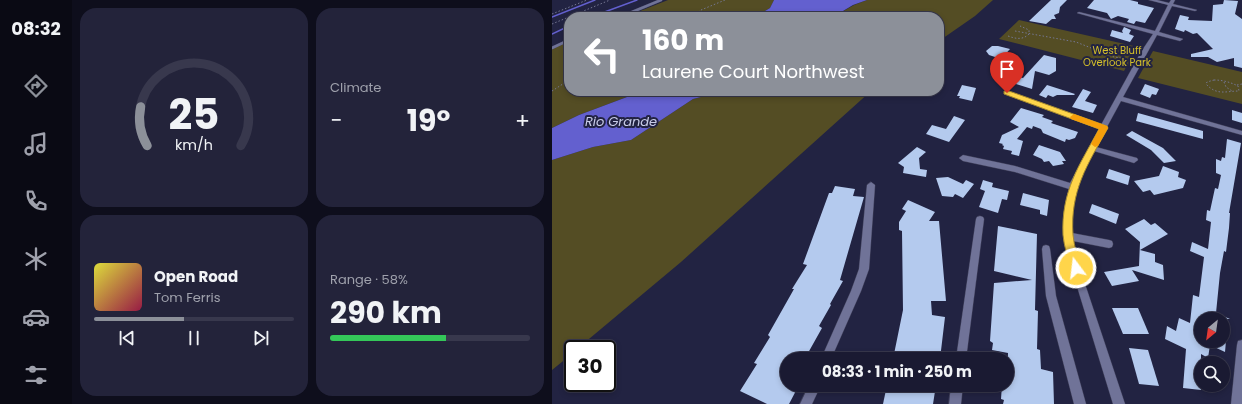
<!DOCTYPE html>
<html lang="en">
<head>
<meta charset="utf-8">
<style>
  :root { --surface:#1a1a32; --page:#23233a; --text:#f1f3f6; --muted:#9fa1ac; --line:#38384d; --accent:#8c9099 }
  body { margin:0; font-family:Poppins,sans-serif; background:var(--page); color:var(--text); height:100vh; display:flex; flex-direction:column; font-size:15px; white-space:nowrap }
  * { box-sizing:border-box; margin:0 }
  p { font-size:13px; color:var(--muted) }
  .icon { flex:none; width:22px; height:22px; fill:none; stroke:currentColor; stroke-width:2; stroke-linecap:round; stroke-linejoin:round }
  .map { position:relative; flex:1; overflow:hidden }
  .drawer { display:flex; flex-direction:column; gap:8px; padding:8px; background:#0e0e1c; width:480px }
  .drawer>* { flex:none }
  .hud { position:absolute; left:12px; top:12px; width:380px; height:84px; border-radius:16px; box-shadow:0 2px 6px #0003,0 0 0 1px var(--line); background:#8c9099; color:#fff; overflow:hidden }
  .needle { width:26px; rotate:209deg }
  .controls { position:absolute; left:642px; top:312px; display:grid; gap:8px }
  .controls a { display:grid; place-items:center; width:36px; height:36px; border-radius:50%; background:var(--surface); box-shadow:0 2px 6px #0003,0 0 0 1px var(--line); font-size:20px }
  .speed { position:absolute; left:12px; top:340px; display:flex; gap:8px; font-size:20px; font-weight:700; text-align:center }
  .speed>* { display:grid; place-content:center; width:52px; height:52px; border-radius:50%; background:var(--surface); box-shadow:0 2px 6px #0003,0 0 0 1px var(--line); line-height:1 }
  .speed .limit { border:2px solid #111; border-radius:6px; background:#fff; color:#111 }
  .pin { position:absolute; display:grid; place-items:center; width:34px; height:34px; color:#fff; margin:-41px -17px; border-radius:50% 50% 50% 0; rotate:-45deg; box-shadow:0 0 4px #0007 }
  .pin .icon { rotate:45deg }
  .me { position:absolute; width:44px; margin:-22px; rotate:345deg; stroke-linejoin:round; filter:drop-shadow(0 0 3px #0008) }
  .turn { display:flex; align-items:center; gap:14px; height:84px; padding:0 12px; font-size:18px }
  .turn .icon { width:52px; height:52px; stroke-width:2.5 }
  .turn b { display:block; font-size:28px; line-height:34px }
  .big { font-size:30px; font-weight:700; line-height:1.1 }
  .drawer .widget { flex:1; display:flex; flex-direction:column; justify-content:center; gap:6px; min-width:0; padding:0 14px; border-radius:16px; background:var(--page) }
  .drawer .dial { align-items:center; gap:0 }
  .dial svg { height:104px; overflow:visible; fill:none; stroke:var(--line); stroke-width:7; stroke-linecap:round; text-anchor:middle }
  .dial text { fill:var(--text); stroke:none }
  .song { display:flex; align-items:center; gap:12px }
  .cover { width:48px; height:48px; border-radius:6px; background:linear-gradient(135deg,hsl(60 70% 55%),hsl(340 70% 35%)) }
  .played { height:4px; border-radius:2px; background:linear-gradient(90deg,var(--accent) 45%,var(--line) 45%) }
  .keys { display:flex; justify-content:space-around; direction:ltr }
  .heat { display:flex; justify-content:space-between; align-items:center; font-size:22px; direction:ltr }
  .charge { height:6px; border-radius:3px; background:linear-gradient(90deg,#34c759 58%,var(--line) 0) }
  .drawer .tiles { flex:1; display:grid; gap:8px; grid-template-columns:repeat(2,1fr) }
  .trip { position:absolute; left:228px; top:352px; width:234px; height:40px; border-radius:20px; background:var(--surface); box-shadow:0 2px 6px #0003,0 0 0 1px var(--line); font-weight:700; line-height:40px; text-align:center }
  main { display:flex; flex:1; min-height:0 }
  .tabs { display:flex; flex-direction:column; width:72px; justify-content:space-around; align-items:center; background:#0a0a14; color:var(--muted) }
  .tabs .icon { width:28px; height:28px }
  .tabs .on { color:var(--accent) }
  .tabs b { font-size:18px; color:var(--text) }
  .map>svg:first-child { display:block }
  .green { fill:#544d24 }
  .water { fill:#6360cf }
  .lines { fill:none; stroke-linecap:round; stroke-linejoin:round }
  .stream { stroke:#6360cf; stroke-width:1.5 }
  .building { fill:#b4caee }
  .service-casing { stroke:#40405a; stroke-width:3 }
  .minor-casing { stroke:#40405a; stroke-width:1 }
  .path { stroke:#757792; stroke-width:1; stroke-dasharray:1.5 2; stroke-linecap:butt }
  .service { stroke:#707398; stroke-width:2.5 }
  .minor { fill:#707398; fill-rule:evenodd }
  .route { fill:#ffd54a; stroke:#a68a30 }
  .slow { fill:#f59e0b }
  .labels { text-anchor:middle; stroke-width:4; stroke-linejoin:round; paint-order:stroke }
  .far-park-label { font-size:10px; fill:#d6c12a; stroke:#222342 }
  .water-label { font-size:13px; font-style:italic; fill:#c8cce8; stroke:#222342 }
</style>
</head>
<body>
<main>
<nav class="tabs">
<b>08:32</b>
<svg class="icon on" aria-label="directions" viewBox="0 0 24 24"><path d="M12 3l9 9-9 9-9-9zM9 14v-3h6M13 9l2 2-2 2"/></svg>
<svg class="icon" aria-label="music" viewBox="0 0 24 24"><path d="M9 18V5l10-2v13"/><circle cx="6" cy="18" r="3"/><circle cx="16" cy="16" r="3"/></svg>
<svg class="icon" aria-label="phone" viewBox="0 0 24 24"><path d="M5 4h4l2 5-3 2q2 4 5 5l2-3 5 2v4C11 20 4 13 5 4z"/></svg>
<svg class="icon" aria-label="climate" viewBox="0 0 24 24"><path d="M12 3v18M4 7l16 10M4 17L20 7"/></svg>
<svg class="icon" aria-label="car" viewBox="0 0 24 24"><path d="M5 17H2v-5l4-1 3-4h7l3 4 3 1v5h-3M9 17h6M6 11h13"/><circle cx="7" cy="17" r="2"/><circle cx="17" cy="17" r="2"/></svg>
<svg class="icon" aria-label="filters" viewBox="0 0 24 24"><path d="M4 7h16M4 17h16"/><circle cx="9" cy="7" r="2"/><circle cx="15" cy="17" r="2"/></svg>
</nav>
<section class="drawer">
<div class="tiles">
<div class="widget dial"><svg viewBox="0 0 100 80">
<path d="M14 69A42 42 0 1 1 86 69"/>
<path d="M14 69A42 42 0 0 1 9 39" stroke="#8c9099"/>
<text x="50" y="56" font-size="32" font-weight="700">25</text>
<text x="50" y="72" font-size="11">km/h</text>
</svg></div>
<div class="widget"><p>Climate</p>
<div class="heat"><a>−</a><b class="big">19°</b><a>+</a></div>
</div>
<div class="widget">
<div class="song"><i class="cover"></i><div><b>Open Road</b><p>Tom Ferris</p></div></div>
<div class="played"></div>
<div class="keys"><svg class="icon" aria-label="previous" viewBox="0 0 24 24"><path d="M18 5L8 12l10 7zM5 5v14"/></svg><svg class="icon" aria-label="pause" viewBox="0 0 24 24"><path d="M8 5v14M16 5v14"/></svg><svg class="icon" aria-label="next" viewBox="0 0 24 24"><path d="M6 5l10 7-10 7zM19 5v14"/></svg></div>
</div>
<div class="widget"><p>Range · 58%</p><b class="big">290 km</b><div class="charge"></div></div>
</div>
</section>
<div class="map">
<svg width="690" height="404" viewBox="0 0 690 404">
  <rect width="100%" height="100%" fill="#222342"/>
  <!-- green -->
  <g class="green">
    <polygon points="116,0 222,0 218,8 203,17 73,17"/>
    <polygon points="315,0 441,0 423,16 387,41 387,17 281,17 302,5"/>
    <polygon points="467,20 586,47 577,65 575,65 572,71 447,39"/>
    <polygon points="17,40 17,91 91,91 27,115 0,128 0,48"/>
    <polygon points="601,51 690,72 690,104 586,78"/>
    <polygon points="159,91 319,91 129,262 25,349 21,349 21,353 0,370 0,160 41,147 79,140 141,99 149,97"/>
  </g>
  <!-- water -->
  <g class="water">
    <polygon points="222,0 315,0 301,5 281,17 203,17 218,8"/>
    <polygon points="91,91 159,91 149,97 141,99 79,140 41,147 0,160 0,128 27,115"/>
  </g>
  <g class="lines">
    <!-- stream -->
    <g class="stream">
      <polyline points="0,17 43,0"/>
      <polyline points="39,17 85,0"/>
      <polyline points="0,34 17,26"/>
    </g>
  </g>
  <!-- building -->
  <g class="building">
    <polygon points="499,0 515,0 508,7 507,13 502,15 504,19 500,19 494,24 477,21"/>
    <polygon points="542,0 578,0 586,2 586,4 602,8 593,23 584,21 582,24 575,22 577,19 566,16 559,19 555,13 535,8"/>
    <polygon points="672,0 686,1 683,14 690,19 690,68 682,66 682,58 665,62 656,57 639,57 639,54 661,49 645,33 641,34 633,30 632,32 623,29 628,15 637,17 636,20 660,21 661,5 671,4"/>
    <polygon points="572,27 579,30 577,34 582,36 578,42 558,36 560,30 571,33 570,31"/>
    <polygon points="440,46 446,46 458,49 449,59 437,55 434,51"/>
    <polygon points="492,55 504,58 504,71 497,75 483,71 480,89 464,84 466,77 471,78"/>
    <polygon points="593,84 607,89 604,95 600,94 598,98 588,94"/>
    <polygon points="410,85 424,88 420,101 407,98 408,96 405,96"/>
    <polygon points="495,85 523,94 522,95 505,95 501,97 496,95 494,98 487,95"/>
    <polygon points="531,89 539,92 533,101 545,105 541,113 520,107"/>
    <polygon points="469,108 492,115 490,117 501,121 499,123 526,132 523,138 517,140 514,139 513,142 491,133 489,129 481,126 480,129 475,127 465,139 471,141 467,156 459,154 460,151 451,149 452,146 450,145 451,144 447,143 450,135 467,127 458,122"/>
    <polygon points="680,110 690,113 690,123 680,120"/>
    <polygon points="586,113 651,131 651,139 584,121"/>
    <polygon points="402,116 413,120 397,142 374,134 380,125 394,129"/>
    <polygon points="580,131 611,148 624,161 612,163 599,150 574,135"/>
    <polygon points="675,139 689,143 677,213 678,213 677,228 674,252 672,251 668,273 664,313 678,319 649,319 649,341 674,341 673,352 658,345 656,358 649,354 649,390 631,388 634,349 613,339 615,326 624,331 627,318 638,323 641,295 647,297 652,257 638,251 640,242 656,249 659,222 654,220 655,210 658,211 663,188 666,189 669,175 664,173 664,159 669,161 670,157 673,158"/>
    <polygon points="487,145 508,152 514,161 510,161 512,164 501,166 497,161 492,162 490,159 481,155"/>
    <polygon points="365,147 374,152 367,158 368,169 375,170 374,177 351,173 352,167 346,163"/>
    <polygon points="611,166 627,172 626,177 634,180 631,188 602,195 598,190 591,192 582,181 607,176"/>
    <polygon points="557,169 578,176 576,185 554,178"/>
    <polygon points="396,177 411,184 414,180 422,184 411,198 403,194 401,197 390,196 384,178"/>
    <polygon points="431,180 441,183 440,187 457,191 455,200 450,199 446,213 427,207 433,191 428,189"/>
    <polygon points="283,186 303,189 301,196 312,197 288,280 291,281 278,304 279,305 267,326 270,328 256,353 268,359 235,359 235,385 247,385 237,404 215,404 188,391 205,364 202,363 218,337 216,335 242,289 240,289 255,265 251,264 277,193 280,193"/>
    <polygon points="471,193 497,200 495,216 488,214 488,210 468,205"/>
    <polygon points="356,200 383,212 377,221 387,221 394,301 379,301 380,315 393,317 388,359 341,359 351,310 350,231 347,230 347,222 354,211 350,209"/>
    <polygon points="540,204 567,214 564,224 537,213"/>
    <polygon points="592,219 599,225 603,223 616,234 588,250 603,254 603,262 611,265 612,280 580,270 587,281 560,286 552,272 587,266 588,242 573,229"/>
    <polygon points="446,226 485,234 483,310 486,311 485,349 488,350 489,369 501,372 502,404 451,404 452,400 449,399 450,385 455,385 456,353 440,350 441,343 438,341 442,283 480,280 442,271"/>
    <polygon points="560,308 586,308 597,334 571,334"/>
    <polygon points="577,348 596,350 607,386 587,384"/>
    <polygon points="335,385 384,385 381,404 331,404"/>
  </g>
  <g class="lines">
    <!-- service casing -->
    <g class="service-casing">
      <g id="service">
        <polyline points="68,17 109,0"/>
        <polyline points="0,48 17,40"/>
      </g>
    </g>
    <!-- minor casing -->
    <g class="minor-casing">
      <g id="minor">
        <path d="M 597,0 L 605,0 L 617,3 L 619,0 L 623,0 L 621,4 L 645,10 L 643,11 L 620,6 L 607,32 L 631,39 L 628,41 L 605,35 L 571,97 L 690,131 L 690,135 L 569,101 L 544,147 L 585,158 L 586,160 L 582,163 L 542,151 C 527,180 518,200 520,233 L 557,240 L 560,241 L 561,244 L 560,247 L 557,248 L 521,241 L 524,257 L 573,404 L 561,404 L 516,257 C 511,230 510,215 517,189 L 463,172 L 411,161 L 407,158 L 411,155 L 463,166 L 518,183 L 547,129 L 452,93 L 453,92 L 457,92 L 549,125 L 589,52 L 601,34 L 525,13 L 527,12 L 603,31 L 616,5 Z"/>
        <polygon points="319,182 323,185 317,269 309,291 279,359 269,359 299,291 307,269 315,185"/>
        <polygon points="428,216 431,217 432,219 414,359 404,359 424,219 425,217"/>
        <polygon points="494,245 497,246 498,249 504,296 534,404 522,404 494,296 490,249 491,246"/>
        <polygon points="690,340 690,404 679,404 685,345 686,341"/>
        <polygon points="257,385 269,385 260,404 248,404"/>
        <polygon points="399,385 411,385 409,404 397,404"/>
      </g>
    </g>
    <!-- path -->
    <g class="path">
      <polyline points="0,14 35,0"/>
      <polyline points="141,17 149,10 173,0"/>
      <polyline points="0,24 58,0"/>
      <polyline points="463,31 524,42 562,57 576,59"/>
      <path d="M 456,36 C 464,39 471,40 477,34 L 477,30 L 468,26"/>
      <path d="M 662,80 C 670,80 678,82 686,86 L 687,91 C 674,91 665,96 654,84 L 655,82 Z"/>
      <polyline points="672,82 674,87 680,91"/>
      <polyline points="685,85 690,84"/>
      <polyline points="0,91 17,80"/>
    </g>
    <!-- service -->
    <use href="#service" class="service"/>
    <!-- minor -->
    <use href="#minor" class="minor"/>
  </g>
  <!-- route -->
  <path class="route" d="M 452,91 L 457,91 L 555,126 L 556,128 C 535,165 518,191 521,235 C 522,246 526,258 529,268 L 527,272 L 524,273 L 520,272 L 518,268 C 516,258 512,246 511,235 C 509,191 527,166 547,129 L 452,94 Z"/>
  <!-- slow -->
  <polygon class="slow" points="522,114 555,126 556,128 546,146 543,147 539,144 547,129 519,119 518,117"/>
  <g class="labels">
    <!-- far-park labels -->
    <g class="far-park-label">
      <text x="565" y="54">West Bluff<tspan x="565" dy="12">Overlook Park</tspan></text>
    </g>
    <!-- water labels -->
    <g class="water-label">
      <text x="69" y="126">Rio Grande</text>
    </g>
  </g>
</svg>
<div class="controls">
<a><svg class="needle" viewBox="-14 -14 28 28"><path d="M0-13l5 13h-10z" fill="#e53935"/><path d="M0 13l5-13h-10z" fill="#9fa1ac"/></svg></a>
<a><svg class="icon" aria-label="search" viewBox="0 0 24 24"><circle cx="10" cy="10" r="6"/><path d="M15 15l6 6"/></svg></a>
</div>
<div class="speed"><div class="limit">30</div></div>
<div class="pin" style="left:455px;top:93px;background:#d93025"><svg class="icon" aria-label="arrive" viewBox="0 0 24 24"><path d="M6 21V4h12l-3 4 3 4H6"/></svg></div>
<svg class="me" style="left:524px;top:268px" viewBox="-20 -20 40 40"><circle r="17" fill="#ffd54a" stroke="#fff" stroke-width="3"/><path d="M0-11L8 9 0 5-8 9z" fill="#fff"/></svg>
<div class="trip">08:33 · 1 min · 250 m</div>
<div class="hud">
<div class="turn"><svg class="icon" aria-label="left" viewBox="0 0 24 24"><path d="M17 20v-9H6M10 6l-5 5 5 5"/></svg><div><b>160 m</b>Laurene Court Northwest</div></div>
</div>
</div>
</main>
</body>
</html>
